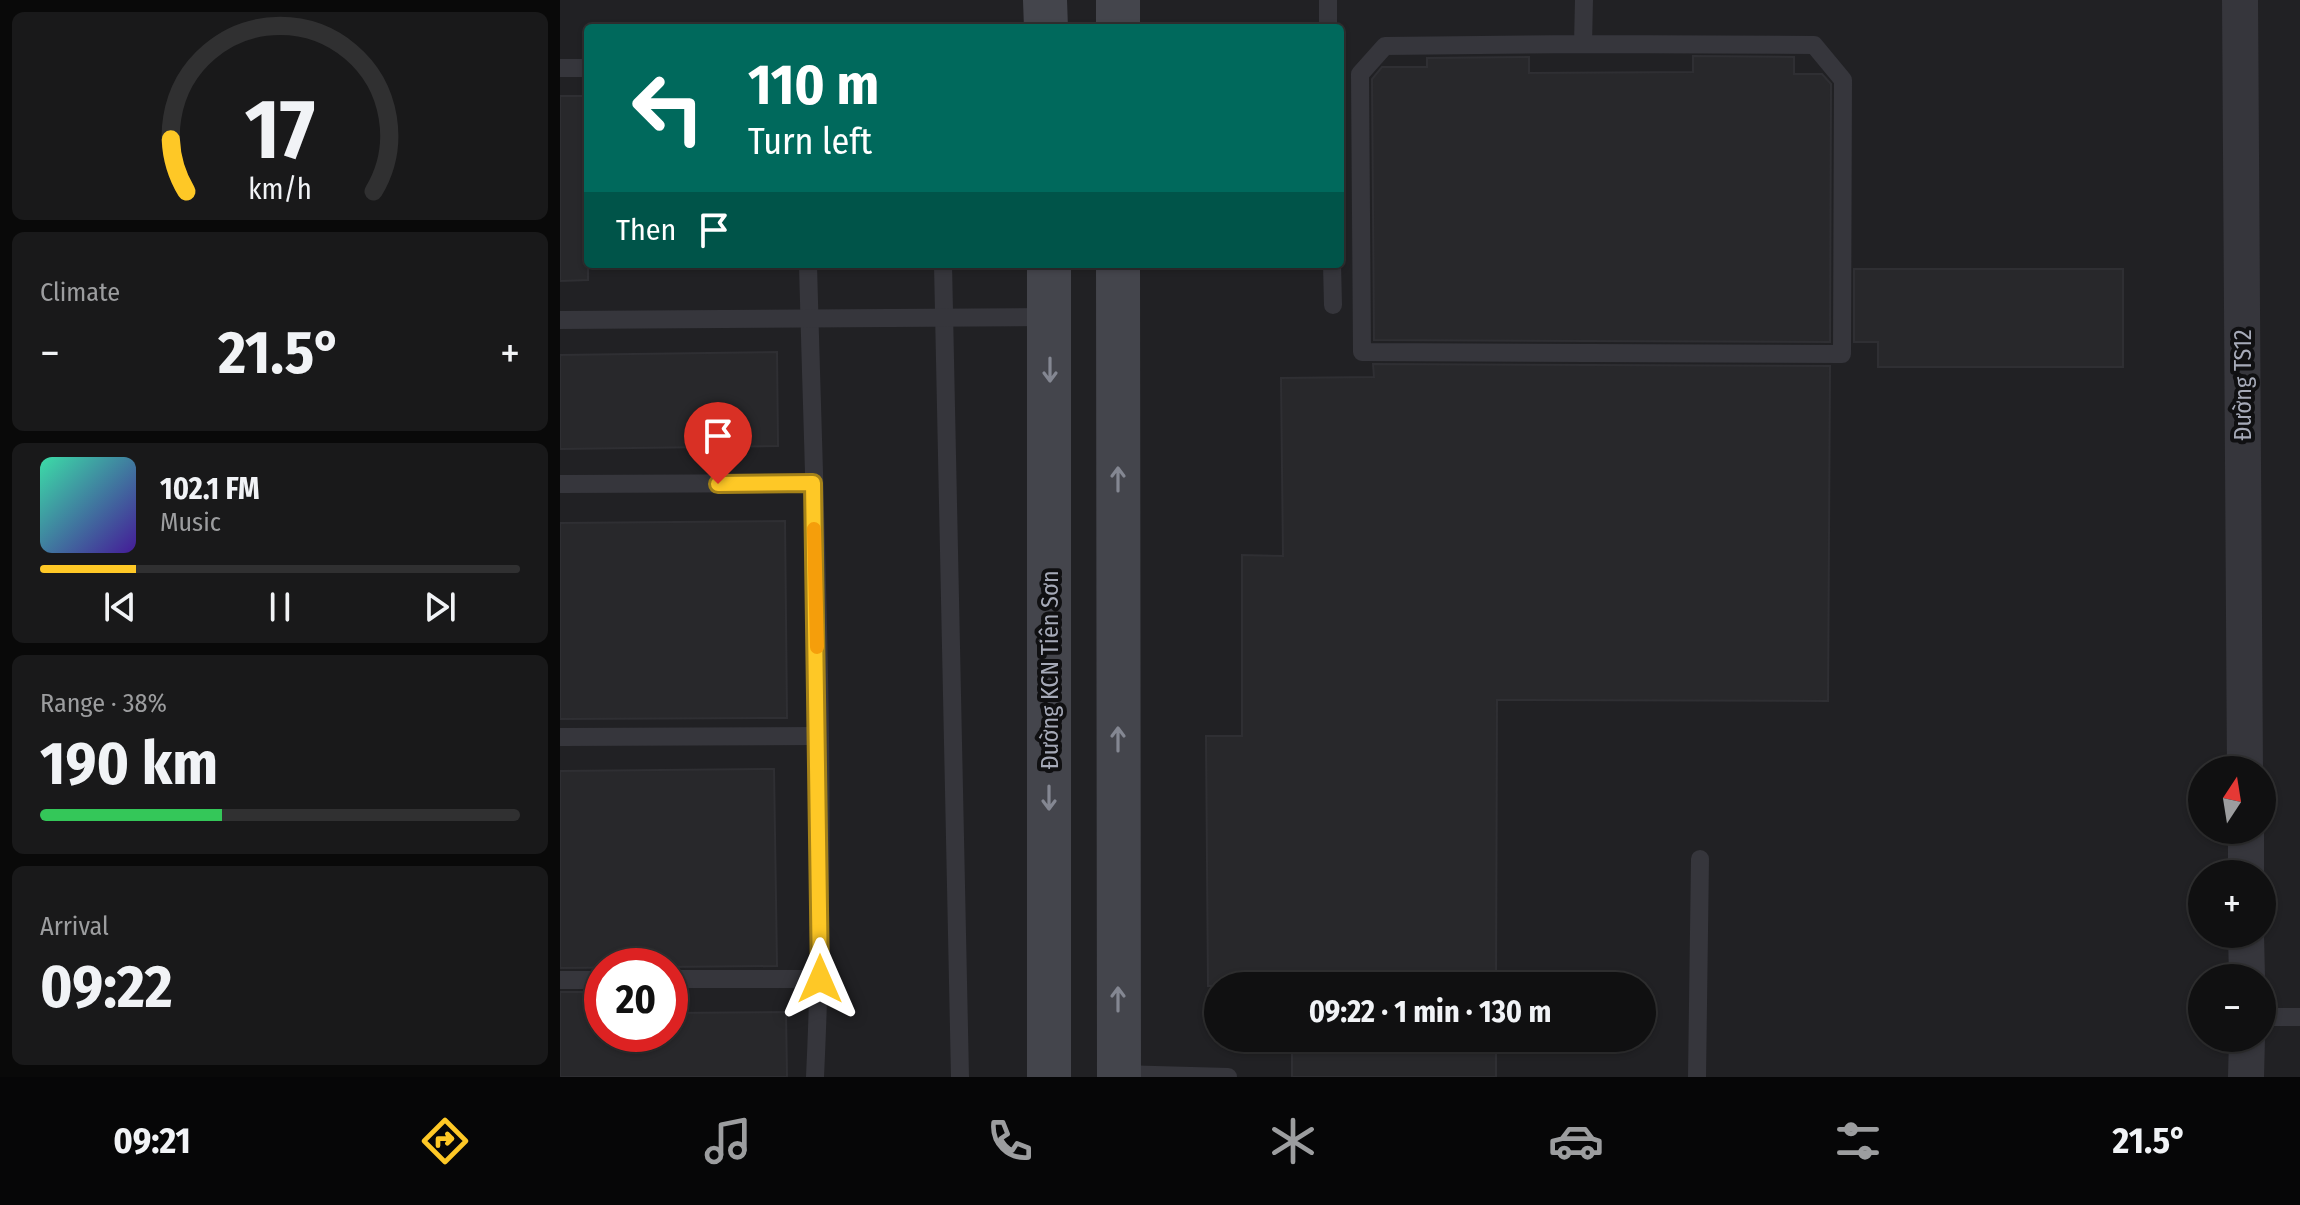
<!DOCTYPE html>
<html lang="en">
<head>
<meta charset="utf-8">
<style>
  :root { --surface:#101011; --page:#19191a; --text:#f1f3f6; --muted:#9c9d9f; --line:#303031; --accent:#fec826 }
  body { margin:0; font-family:"Fira Sans Condensed",sans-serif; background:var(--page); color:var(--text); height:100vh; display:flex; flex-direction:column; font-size:30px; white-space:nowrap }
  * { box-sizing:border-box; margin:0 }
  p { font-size:26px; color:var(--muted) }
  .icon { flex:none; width:44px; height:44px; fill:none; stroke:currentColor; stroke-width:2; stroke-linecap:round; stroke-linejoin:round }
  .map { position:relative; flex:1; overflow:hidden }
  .details { display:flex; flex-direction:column; gap:12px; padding:12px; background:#090909; width:560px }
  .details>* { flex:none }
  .hud { position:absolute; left:24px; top:24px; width:760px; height:244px; border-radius:8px; box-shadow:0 2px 6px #0004,0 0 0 2px var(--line); background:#00695c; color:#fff; overflow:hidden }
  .needle { width:52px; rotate:12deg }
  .controls { position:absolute; left:1628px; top:756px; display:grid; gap:16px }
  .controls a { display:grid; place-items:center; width:88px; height:88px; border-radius:50%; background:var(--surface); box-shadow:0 2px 6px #0004,0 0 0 2px var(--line); font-size:40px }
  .speed { position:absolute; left:24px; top:948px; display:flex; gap:16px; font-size:40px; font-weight:700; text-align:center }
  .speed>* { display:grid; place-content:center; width:104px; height:104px; border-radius:50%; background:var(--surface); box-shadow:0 2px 6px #0004,0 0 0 2px var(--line); line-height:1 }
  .speed .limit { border:12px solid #d22; background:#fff; color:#111 }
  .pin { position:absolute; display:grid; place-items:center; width:68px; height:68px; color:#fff; margin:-82px -34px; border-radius:50% 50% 50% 0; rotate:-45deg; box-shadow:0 0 8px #0007 }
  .pin .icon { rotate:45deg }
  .me { position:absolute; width:88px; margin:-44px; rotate:0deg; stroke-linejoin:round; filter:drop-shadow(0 0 6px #0008) }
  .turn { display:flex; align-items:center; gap:28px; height:168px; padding:0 32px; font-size:36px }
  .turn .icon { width:104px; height:104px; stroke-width:2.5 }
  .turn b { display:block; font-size:56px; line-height:68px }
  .then { display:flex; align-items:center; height:76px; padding:0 32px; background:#0003; gap:16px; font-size:30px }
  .big { font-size:60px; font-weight:700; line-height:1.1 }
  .details .widget { flex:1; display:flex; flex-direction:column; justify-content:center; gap:12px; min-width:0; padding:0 28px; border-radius:12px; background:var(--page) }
  .details .dial { align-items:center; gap:0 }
  .dial svg { height:208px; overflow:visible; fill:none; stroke:var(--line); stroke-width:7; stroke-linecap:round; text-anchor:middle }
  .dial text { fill:var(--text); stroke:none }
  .song { display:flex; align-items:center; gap:24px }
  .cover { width:96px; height:96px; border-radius:12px; background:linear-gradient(135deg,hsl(160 70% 55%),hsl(260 70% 35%)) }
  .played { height:8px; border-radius:4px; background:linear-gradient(90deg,var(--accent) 20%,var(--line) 20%) }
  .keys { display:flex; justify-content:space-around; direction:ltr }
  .heat { display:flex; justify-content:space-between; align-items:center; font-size:44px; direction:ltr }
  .charge { height:12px; border-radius:6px; background:linear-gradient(90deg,#34c759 38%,var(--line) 0) }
  .trip { position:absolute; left:644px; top:972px; width:452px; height:80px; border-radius:40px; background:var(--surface); box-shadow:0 2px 6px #0004,0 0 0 2px var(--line); font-weight:700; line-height:80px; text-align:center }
  .tabs { display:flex; height:128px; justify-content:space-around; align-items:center; background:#060607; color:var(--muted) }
  .tabs .icon { width:56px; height:56px }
  .tabs .current { color:var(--accent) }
  .tabs b { font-size:36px; color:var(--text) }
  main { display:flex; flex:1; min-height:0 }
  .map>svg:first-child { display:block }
  .built { fill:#212124; fill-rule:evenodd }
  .building { fill:#28282b; stroke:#2f2f33; stroke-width:2 }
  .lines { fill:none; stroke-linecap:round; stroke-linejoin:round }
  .service { stroke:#36363c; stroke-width:18 }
  .minor { stroke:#36363c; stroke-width:36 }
  .secondary { stroke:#44454c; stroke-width:44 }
  .oneway { stroke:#848792 }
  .route-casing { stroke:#a58219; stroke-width:20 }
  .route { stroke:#fec826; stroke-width:14 }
  .slow { stroke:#f59e0b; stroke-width:14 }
  .labels { text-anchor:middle; stroke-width:8; stroke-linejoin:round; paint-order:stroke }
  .street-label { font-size:24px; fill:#a6aab8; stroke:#101012 }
</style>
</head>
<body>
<main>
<section class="details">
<div class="widget dial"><svg viewBox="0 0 100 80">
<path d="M14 69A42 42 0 1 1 86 69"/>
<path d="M14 69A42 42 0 0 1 8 49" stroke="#fec826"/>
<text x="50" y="56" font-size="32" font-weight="700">17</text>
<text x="50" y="72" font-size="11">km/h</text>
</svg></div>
<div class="widget"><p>Climate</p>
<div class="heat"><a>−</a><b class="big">21.5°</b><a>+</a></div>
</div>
<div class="widget">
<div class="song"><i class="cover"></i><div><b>102.1 FM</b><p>Music</p></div></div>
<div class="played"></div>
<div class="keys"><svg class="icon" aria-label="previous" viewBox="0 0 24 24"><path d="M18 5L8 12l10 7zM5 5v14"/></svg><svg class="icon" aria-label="pause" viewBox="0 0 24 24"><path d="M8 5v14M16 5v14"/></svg><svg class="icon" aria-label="next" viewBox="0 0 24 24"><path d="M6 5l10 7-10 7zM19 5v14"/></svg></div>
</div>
<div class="widget"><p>Range · 38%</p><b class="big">190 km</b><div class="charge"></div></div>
<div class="widget"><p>Arrival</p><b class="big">09:22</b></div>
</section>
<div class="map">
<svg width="1740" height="1077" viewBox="0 0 1740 1077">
  <rect width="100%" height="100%" fill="#151517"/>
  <!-- built -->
  <path class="built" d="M 0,0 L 1740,0 L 1740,1077 L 0,1077 ZM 28,28 L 780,28 L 780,264 L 28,264 ZM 1642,770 L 1702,770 L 1702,830 L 1642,830 ZM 1642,874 L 1702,874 L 1702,934 L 1642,934 ZM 42,966 L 110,966 L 110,1034 L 42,1034 ZM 1642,978 L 1702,978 L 1702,1038 L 1642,1038 ZM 658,986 L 1082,986 L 1082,1038 L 658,1038 Z"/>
  <!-- building -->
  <g class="building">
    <polygon points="1133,56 1234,57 1234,74 1262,74 1271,84 1270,342 814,340 812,79 822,67 867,67 867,58 969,57 969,73 1133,72"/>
    <polygon points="0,96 28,96 28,280 0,281"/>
    <polygon points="1294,269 1563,269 1563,367 1318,367 1318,342 1294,342"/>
    <polygon points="217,352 218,446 0,449 0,355"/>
    <polygon points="813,364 1270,366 1268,701 937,700 936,986 648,986 646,736 682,736 682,555 723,556 721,378 814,377"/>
    <polygon points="225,521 227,718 0,719 0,523"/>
    <polygon points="214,769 217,966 0,968 0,771"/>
    <polygon points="0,992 42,992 42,1034 110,1034 110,1013 226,1012 227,1077 0,1077"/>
    <rect x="732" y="1038" width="204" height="39"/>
  </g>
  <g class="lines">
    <!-- service -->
    <g class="service">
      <polyline points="768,0 768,28"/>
      <polyline points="1023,44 1254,45 1283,80 1282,354 802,352 800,74 825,46 1023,44 1024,0"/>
      <polyline points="0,68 28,68"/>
      <path d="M 248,264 C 255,535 268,806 255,1077"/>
      <polyline points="383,264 400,1077"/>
      <polyline points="772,264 773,305"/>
      <polyline points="0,320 489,317"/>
      <polyline points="0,484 253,483"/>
      <polyline points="0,737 259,736"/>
      <polyline points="110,979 260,979"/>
      <polyline points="0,980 42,980"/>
      <polyline points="1702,1017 1740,1017"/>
      <polyline points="559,1074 668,1077"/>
      <polyline points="1137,1077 1140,859"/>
    </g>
    <!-- minor -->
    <g class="minor">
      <polyline points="1680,0 1685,770"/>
      <polyline points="1686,830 1686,874"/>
      <polyline points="1686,934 1687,978"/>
      <polyline points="1686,1077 1687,1038"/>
    </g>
    <!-- secondary -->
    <g class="secondary">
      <polyline points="485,0 486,28"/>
      <polyline points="558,28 558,0"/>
      <polyline points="558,264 559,1077"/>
      <polyline points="489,1077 489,264"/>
    </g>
  </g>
  <!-- one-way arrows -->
  <defs><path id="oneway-shaft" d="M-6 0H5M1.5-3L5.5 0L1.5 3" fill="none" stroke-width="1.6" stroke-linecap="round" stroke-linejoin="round" transform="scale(2)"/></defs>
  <g class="oneway">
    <use href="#oneway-shaft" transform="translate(490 370) rotate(90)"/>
    <use href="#oneway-shaft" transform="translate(558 479) rotate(-90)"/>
    <use href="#oneway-shaft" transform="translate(558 739) rotate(-90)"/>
    <use href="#oneway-shaft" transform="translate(489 798) rotate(90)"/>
    <use href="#oneway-shaft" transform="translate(558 999) rotate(-90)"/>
  </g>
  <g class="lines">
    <!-- route casing -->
    <g class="route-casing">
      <polyline id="route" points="158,484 253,483 260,979"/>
    </g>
    <!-- route -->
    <use href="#route" class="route"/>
    <!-- slow -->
    <polyline class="slow" points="254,529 257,647"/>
  </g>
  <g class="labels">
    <!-- street labels -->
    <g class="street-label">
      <text transform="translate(1683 385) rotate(-90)" y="8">Đường TS12</text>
      <text transform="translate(490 670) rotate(-90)" y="8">Đường KCN Tiên Sơn</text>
    </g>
  </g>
</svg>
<div class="controls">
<a><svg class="needle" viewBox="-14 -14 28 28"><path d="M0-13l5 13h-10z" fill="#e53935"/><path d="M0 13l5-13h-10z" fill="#9c9d9f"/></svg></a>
<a>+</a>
<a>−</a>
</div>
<div class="speed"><div class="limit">20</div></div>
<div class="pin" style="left:158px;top:484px;background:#d93025"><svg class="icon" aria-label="arrive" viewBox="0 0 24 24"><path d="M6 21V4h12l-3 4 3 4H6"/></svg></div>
<svg class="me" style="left:260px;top:979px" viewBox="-20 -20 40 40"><path d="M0-17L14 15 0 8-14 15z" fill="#fec826" stroke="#fff" stroke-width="4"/></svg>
<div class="trip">09:22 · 1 min · 130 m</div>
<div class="hud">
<div class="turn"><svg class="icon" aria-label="left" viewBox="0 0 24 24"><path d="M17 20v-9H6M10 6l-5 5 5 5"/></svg><div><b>110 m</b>Turn left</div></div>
<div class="then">Then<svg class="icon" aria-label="arrive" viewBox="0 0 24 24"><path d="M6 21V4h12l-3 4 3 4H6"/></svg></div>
</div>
</div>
</main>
<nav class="tabs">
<b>09:21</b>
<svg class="icon current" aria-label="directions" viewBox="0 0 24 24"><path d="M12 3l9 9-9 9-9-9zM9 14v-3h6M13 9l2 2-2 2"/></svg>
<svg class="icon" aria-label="music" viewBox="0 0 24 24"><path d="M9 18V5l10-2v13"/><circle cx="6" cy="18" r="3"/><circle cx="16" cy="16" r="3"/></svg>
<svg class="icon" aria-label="phone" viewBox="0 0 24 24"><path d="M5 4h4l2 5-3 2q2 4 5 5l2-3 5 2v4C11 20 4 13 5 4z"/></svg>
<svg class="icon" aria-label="climate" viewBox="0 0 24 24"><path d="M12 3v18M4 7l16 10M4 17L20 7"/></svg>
<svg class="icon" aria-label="car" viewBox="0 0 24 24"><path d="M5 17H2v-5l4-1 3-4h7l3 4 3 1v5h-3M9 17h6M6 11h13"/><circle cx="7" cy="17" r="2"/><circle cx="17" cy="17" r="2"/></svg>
<svg class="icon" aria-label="filters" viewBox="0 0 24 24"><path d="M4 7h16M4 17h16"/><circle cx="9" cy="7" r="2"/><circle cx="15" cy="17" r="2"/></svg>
<b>21.5°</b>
</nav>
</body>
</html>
